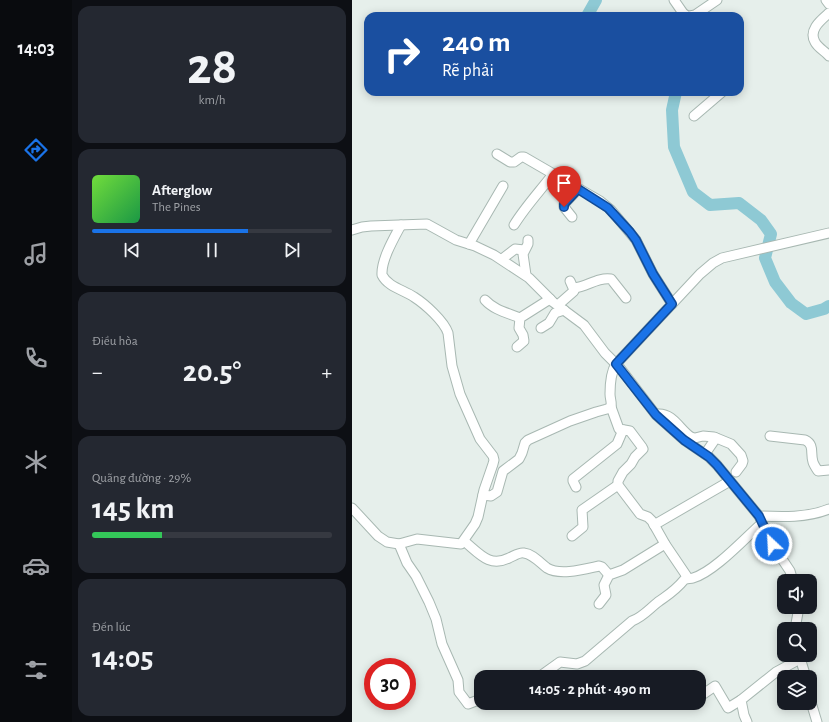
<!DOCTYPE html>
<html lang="vi">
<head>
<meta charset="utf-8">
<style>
  :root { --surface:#171b24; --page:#242831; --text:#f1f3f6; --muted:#9ea1a6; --line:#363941; --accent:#1a73e8 }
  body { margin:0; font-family:"Alegreya Sans",sans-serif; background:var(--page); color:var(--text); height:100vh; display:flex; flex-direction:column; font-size:15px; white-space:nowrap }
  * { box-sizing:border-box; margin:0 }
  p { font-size:13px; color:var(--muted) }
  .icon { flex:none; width:22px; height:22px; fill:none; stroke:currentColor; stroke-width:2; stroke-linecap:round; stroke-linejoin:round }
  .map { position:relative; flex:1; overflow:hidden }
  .panel { display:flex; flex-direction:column; gap:6px; padding:6px; background:#0d0f14; width:280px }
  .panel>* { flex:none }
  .hud { position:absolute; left:12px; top:12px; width:380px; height:84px; border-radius:12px; box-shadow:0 2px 10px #0003; background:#1a4fa0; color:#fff; overflow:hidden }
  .buttons { position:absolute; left:425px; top:574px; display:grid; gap:8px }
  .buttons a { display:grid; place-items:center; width:40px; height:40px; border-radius:8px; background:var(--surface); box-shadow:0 2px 10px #0003; font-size:20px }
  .speed { position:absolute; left:12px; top:658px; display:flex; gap:8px; font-size:20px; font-weight:700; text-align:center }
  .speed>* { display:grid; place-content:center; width:52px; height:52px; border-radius:50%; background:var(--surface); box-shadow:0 2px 10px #0003; line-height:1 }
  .speed .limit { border:6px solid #d22; background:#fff; color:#111 }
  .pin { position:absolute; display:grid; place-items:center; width:34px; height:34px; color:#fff; margin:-41px -17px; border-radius:50% 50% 50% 0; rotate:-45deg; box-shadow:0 0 4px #0007 }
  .pin .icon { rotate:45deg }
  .me { position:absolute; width:44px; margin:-22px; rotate:335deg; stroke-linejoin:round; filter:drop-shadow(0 0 3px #0008) }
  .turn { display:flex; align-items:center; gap:14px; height:84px; padding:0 12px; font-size:18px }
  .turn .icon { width:52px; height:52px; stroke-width:2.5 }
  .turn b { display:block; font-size:28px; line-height:34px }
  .big { font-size:30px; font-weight:700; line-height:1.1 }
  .panel .widget { flex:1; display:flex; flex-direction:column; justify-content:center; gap:6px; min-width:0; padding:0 14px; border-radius:12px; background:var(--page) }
  .panel .dial { align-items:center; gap:0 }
  .dial b { font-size:52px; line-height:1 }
  .song { display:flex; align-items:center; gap:12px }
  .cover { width:48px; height:48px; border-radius:6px; background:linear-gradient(135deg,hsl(100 70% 55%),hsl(140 70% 35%)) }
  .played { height:4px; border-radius:2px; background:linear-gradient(90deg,var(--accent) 65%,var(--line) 65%) }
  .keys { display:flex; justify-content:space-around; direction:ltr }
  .heat { display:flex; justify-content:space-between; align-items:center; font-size:22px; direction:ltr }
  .charge { height:6px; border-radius:3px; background:linear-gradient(90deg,#34c759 29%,var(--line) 0) }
  .trip { position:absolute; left:122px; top:670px; width:232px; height:40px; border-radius:12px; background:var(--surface); box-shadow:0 2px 10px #0003; font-weight:700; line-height:40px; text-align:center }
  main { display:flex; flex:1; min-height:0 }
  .tabs { display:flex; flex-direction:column; width:72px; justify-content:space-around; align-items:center; background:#090b0e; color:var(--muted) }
  .tabs .icon { width:28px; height:28px }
  .tabs .active { color:var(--accent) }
  .tabs b { font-size:18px; color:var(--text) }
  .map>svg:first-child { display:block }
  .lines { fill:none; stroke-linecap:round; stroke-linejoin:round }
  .river { stroke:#8ec9d4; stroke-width:12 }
  .minor-casing { stroke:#a8b8b2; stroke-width:11 }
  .minor { stroke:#fff; stroke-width:9 }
  .route-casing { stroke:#114b97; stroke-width:10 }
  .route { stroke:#1a73e8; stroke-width:7 }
</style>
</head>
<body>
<main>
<nav class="tabs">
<b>14:03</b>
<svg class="icon active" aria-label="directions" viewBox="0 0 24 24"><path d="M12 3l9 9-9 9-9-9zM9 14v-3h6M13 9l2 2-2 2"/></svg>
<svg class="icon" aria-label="music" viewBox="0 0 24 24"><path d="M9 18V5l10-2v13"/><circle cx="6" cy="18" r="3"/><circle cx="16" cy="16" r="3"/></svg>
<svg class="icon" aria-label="phone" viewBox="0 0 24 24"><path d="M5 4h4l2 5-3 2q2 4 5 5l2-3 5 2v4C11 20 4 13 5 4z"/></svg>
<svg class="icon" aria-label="climate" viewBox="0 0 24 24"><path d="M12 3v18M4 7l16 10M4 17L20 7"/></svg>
<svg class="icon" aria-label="car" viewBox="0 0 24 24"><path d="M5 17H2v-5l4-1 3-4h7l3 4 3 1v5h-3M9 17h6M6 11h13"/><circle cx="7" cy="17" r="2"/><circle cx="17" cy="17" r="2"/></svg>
<svg class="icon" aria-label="filters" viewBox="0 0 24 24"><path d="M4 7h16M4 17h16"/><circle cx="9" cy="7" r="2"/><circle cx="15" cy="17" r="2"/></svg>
</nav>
<section class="panel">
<div class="widget dial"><b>28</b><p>km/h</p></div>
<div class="widget">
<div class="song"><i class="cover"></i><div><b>Afterglow</b><p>The Pines</p></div></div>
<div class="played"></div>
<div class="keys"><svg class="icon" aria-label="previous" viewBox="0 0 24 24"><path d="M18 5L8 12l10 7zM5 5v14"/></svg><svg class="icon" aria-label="pause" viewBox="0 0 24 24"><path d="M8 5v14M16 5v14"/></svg><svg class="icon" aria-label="next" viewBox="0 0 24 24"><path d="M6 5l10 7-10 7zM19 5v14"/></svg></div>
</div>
<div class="widget"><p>Điều hòa</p>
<div class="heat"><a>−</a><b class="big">20.5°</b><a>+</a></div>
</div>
<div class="widget"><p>Quãng đường · 29%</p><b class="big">145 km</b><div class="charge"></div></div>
<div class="widget"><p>Đến lúc</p><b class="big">14:05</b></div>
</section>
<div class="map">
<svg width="477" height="722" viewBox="0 0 477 722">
  <rect width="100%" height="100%" fill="#e6efeb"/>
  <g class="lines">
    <!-- river -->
    <g class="river">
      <polyline points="235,16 244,0"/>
      <polyline points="324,92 320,110 322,147 341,192 358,205 387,203 409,220 419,234 413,258 423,282 439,303 454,314 472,309 477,306"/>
    </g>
    <!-- minor casing -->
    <g class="minor-casing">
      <g id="minor">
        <polyline points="322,0 331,13 335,16"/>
        <polyline points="474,0 477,4"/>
        <path d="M 477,13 C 469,20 456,30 463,42 C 466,48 473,51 477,56"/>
        <polyline points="338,16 343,15 365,0"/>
        <polyline points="342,116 370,92"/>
        <polyline points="145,154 158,162 162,162 169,157 172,157 248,201 259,210 284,240 301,274 320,304"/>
        <polyline points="220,217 212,207 212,204 226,189"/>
        <path d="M 162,225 C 173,207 188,191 201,174"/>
        <polyline points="0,230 10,227 19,226 75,224 104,240 123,246 142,255 177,278 201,302 232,325 253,353 268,368 304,415 332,440 357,457 365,465 407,516 420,544 438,571 441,581"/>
        <polyline points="117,244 151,186"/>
        <polyline points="150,259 163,249 172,250"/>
        <polyline points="174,275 171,254 176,244 176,240"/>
        <path d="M 222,288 C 235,287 245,277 259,279 L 274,298"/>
        <path d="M 133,300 C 142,310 156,313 168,318"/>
        <polyline points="206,305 222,291 222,290 218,281"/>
        <polyline points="189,328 197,323 203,313 212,310"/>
        <polyline points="165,347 172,341 171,335 167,328 168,318 198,299"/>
        <polyline points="259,407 267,429 278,431 290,447 291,449 283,457 279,464 271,472 266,481 266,485 288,514 296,517 300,521 313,544 336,578"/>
        <path d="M 306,414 C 321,413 328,430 339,437 L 343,438 L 351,436 L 362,437 L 379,444 L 389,455 L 391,461 L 390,464 L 384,472"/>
        <path d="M 418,436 L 453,440 C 463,445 458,453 461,462 C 462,465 464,468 466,471 L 477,470"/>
        <polyline points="353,454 364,438"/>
        <polyline points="224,487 221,481 221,479 265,444 271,430"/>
        <path d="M 131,495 L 139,496 L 145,492 L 151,471 L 167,459 L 170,453 L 173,443 L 176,440 L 218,421 L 244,412 L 255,409 L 259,407 C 260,402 258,399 258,394 C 258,384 259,372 264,364 L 348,274 L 361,263 L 370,258 L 477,233"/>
        <path d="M 0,508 L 26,536 L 35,542 L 47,544 L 65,539 L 109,544 L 123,524 L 126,517 L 132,490 L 141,464 L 142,460 L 141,456 L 128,439 L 108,394 L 100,366 L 96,333 C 92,321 73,304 62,297 C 52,290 36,287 30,275 C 29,260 42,238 49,225"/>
        <path d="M 407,516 C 430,517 455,518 477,509"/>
        <polyline points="302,525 378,481"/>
        <polyline points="220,536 231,527 230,510 266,485"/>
        <path d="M 112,541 C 127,553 137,568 157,558 C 162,556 167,552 172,553 C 181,554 188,563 195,568 C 208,576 233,569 247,566 L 250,567 L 257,575"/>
        <polyline points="47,544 55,563 64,576 77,602 84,619 90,644 106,680 107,692 116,704 129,699"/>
        <polyline points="247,604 254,595 252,585 257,575 271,570 313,544"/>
        <polyline points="443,629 447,607"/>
        <polyline points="447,655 454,677"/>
        <path d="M 187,677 L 208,662 L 225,664 L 233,661 L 280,621 C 291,617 297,609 306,602 C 317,594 323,591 332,580 C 335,578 338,579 341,578 C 362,572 393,538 410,523"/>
        <polyline points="347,697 363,686 376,708 389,700"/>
        <polyline points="458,699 465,722"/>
        <polyline points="395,722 392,715 389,700 424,672 448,659"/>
      </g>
    </g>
    <!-- minor -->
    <use href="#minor" class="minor"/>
  </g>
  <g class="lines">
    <!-- route casing -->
    <g class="route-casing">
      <polyline id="route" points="212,207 212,204 226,189 256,208 278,232 284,240 301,274 320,304 264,364 304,415 332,440 357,457 365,465 407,516 420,544"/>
    </g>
    <!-- route -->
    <use href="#route" class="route"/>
  </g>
</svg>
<div class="buttons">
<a><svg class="icon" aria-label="sound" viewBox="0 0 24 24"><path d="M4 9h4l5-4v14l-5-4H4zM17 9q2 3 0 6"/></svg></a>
<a><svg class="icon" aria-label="search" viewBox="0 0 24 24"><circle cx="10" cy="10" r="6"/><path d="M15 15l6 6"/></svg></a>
<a><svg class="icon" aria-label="layers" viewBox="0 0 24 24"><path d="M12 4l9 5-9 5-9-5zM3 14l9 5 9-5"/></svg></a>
</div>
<div class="speed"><div class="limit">30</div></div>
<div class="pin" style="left:212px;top:207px;background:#d93025"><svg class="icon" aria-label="arrive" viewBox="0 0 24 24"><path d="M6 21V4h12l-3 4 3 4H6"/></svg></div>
<svg class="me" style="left:420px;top:544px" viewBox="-20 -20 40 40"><circle r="17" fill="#1a73e8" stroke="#fff" stroke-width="3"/><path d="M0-11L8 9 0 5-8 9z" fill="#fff"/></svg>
<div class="trip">14:05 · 2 phút · 490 m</div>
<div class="hud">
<div class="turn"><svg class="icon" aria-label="right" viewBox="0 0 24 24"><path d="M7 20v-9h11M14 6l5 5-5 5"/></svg><div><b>240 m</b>Rẽ phải</div></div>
</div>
</div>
</main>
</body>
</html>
